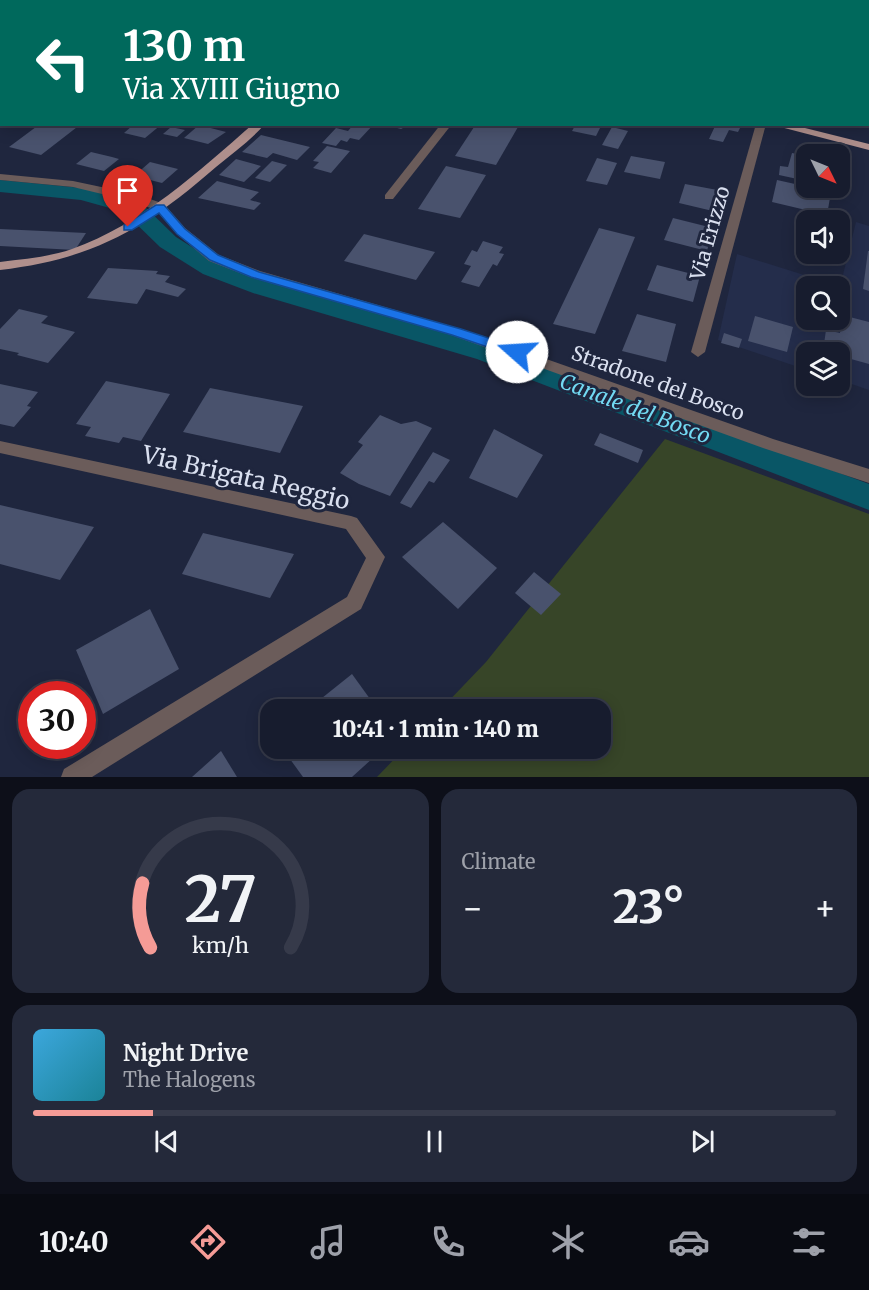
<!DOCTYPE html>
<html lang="en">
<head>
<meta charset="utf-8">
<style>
  :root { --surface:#171c2e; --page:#24293a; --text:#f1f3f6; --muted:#9ea1aa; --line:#363a4a; --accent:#f59b96 }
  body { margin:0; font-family:Merriweather,serif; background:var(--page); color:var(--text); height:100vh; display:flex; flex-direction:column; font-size:22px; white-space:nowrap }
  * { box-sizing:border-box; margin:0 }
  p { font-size:20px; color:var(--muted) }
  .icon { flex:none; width:33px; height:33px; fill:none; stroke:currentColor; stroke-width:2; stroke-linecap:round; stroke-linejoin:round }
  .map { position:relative; height:777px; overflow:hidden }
  .sheet { display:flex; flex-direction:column; gap:12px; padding:12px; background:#0d0f19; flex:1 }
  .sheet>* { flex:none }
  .guide { position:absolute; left:0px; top:0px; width:870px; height:126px; box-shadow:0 3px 15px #0003,0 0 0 2px var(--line); background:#00695c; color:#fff; overflow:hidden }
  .needle { width:39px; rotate:133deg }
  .controls { position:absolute; left:796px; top:144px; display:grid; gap:12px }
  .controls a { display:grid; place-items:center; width:54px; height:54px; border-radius:12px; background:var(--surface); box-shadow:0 3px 15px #0003,0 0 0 2px var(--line); font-size:30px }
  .speed { position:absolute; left:18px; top:681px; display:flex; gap:12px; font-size:30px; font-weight:700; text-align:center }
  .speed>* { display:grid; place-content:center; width:78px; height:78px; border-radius:50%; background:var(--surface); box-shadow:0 3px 15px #0003,0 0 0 2px var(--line); line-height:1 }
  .speed .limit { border:9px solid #d22; background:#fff; color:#111 }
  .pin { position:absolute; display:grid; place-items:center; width:51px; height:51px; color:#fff; margin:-62px -26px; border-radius:50% 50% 50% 0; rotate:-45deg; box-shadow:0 0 6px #0007 }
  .pin .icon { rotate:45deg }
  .me { position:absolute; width:66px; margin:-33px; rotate:289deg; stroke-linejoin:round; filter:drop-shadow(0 0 4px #0008) }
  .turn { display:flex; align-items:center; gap:21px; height:126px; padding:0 24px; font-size:27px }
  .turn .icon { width:78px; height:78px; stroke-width:2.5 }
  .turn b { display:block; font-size:42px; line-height:51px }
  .big { font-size:45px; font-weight:800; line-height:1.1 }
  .sheet .widget { flex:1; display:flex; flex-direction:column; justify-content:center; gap:9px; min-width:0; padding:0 21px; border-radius:18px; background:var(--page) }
  .sheet .dial { align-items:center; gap:0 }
  .dial svg { height:156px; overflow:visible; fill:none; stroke:var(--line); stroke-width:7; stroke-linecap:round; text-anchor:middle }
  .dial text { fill:var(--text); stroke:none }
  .song { display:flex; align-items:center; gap:18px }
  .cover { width:72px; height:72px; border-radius:9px; background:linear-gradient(135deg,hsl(200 70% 55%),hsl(190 70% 35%)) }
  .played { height:6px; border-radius:3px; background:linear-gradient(90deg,var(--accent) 15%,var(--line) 15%) }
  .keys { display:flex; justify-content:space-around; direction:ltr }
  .heat { display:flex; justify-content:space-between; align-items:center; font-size:33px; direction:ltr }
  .sheet .tiles { flex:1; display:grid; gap:12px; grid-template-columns:1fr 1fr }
  .widget:last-child { grid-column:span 2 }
  .trip { position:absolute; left:260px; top:699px; width:351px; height:60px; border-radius:18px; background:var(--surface); box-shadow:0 3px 15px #0003,0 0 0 2px var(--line); font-weight:800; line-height:60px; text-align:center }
  .tab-bar { display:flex; height:96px; justify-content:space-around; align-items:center; background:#090b12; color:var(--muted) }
  .tab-bar .icon { width:42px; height:42px }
  .tab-bar .on { color:var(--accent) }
  .tab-bar b { font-size:27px; color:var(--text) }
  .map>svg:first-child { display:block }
  .built { fill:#242d4b }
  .green { fill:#374528 }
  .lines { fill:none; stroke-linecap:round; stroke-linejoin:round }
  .canal { fill:#095666; fill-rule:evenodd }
  .building { fill:#49526d }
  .minor { fill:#6b5c5a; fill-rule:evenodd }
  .major { fill:#af8f8c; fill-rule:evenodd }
  .route { fill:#1a73e8; stroke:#114b97; stroke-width:1.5 }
  .labels { text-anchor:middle; stroke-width:6; stroke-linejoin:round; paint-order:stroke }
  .street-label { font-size:20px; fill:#d9dfef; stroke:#1f263e }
  .water-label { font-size:21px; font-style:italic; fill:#72d9f2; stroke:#1f263e }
  .near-street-label { font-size:24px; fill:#d9dfef; stroke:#1f263e }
</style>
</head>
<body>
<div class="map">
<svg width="869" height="777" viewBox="0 0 869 777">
  <rect width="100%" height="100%" fill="#1f263e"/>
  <!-- built -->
  <polygon class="built" points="856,222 869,226 869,390 840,380 840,352 807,352 807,370 718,340 737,254 839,286 807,286 807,320 840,320 840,287"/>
  <!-- green -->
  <polygon class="green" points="665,439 869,514 869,777 377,777 404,749 600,748 600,710 441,709 486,662"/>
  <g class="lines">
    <!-- canal -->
    <polygon class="canal" points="0,180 82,188 140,202 176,237 219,264 269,281 495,345 869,484 869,510 477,359 253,293 203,274 160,247 124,212 81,200 0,192"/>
  </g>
  <!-- building -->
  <g class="building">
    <polygon points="40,124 81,124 41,155 9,147"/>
    <polygon points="141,124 162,124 145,138 124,133 132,126"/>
    <polygon points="354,124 374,124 359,140 350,138 347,142 341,140 336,146 322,143 336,128 348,131"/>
    <polygon points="382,124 411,124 401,129"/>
    <polygon points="476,124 518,127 496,165 455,156"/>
    <polygon points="576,124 602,124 596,136 572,131"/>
    <polygon points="716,124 742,124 738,132 729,130 723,142 709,139"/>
    <polygon points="199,125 226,132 208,144 184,138"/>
    <polygon points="171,127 185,130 177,137 163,134"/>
    <polygon points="612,127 628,131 618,149 602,145"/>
    <polygon points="261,135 310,147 297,160 273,153 267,158 242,152"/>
    <polygon points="327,146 350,151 331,173 313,168 319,162 313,161"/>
    <polygon points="91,152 112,157 119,159 104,171 76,164"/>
    <polygon points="792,153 807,156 807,174 804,173 802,180 779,175 780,166 788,167"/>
    <polygon points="631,156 665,162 660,179 624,172"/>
    <polygon points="597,158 617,163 607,185 586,181"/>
    <polygon points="236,159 261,166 244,182 219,175"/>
    <polygon points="272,161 287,165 270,182 255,178"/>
    <polygon points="150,162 178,169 162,183 134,176"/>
    <polygon points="123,166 136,170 125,179 111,176"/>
    <polygon points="446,166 486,175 460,218 418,209"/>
    <polygon points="777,180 831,192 827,215 772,202"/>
    <polygon points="217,181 259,192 250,200 261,203 254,210 198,198"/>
    <polygon points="685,184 723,191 717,212 679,203"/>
    <polygon points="673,218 713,228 707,251 664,240"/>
    <polygon points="599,228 635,237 595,334 553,324"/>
    <polygon points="0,229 86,233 75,250 0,246"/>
    <polygon points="364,234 435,252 416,280 344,261"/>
    <polygon points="483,241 503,247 499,253 504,254 497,266 493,264 479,287 461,282 471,266 464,264 472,250 477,252"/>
    <polygon points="868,251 869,251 869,291 863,289"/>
    <polygon points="657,265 700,276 693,302 647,290"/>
    <polygon points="108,268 158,271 156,274 170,276 165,282 186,289 178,297 146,289 137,304 87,298"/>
    <polygon points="19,309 48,316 41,323 75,332 48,363 17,355 19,353 0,349 0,329"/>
    <polygon points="637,314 676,324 666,362 622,351"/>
    <polygon points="842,315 869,322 869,364 840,356 840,352 823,351 826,330 840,333"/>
    <polygon points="755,316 793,327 787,352 748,341"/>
    <polygon points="724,333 742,339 739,348 721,343"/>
    <polygon points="106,381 170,394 141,441 123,437 119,443 85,436 91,427 76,424"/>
    <polygon points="0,384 38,392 27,406 31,407 14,427 0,424"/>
    <polygon points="210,388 303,406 280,453 183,432"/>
    <polygon points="380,415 401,424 416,421 432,428 390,496 359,484 340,473 363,445 358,442"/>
    <polygon points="494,429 543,455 517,498 469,478"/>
    <polygon points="600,433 643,450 638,463 594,445"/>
    <polygon points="433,452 450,460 434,483 429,481 411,508 400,503"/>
    <polygon points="0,505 94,527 60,580 0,564"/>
    <polygon points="443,522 497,568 458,609 402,557"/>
    <polygon points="203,533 294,554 270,598 182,574"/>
    <polygon points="534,572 561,594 541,615 515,593"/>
    <polygon points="150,609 179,669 103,714 76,650"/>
    <polygon points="352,674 378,710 307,710"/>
    <polygon points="67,684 71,694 50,694"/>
    <polygon points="282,748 384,748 352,777 303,777"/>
    <polygon points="221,751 237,777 192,777"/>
  </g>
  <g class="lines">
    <!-- minor -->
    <g class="minor">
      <polygon points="128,0 136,0 127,2"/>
      <polygon points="250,0 258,0 249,2"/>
      <rect x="383" y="0" width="8" height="2"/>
      <polygon points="453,0 463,0 452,2"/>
      <polygon points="441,124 452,124 393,199 385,199 385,195"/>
      <polygon points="756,124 766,124 705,352 698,357 691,352"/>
      <polygon points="0,174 73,181 139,195 164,204 185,228 219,255 260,271 461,329 773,439 869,469 869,483 763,448 451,335 250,277 209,261 177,234 156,210 131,201 73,187 0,180"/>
      <polygon points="0,441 351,516 357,518 385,557 361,609 92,777 61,777 64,769 347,597 366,558 346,529 0,453"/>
    </g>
    <!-- major -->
    <g class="major">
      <polygon points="67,0 86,0 88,2 68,2"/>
      <path d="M 253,124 L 265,124 C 251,140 233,153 216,167 C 146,228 94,259 0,270 L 0,262 C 24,259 49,257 72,249 C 142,224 198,172 253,124 Z"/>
      <polygon points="769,124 789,124 869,144 869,150"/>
    </g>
  </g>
  <!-- route -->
  <polygon class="route" points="156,205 164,205 185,229 218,255 259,272 461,329 522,349 524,352 517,357 452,335 251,277 210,260 177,234 159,213 132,230 124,230 124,225"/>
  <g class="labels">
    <!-- street labels -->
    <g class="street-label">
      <text transform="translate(710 233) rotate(-74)" y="7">Via Erizzo</text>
      <text transform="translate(658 383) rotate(20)" y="7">Stradone del Bosco</text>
    </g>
    <!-- water labels -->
    <g class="water-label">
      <text transform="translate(635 409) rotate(21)" y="7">Canale del Bosco</text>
    </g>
    <!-- near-street labels -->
    <g class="near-street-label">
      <text transform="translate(246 478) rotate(13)" y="8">Via Brigata Reggio</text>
    </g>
  </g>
</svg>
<div class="controls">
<a><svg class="needle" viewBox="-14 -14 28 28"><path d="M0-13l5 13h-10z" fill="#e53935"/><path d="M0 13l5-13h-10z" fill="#9ea1aa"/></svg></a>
<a><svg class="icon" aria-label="sound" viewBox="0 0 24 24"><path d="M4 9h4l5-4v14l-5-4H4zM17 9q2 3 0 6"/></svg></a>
<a><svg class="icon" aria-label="search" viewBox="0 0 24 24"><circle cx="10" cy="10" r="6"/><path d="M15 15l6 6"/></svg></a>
<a><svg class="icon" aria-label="layers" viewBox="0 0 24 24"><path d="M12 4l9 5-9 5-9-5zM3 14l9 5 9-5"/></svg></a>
</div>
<div class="speed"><div class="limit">30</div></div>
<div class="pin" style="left:128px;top:227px;background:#d93025"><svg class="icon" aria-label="arrive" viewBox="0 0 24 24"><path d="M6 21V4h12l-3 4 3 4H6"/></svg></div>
<svg class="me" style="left:517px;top:352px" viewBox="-20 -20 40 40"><circle r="19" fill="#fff"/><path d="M0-13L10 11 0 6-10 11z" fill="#1a73e8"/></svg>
<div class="trip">10:41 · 1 min · 140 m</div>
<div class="guide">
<div class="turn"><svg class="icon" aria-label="left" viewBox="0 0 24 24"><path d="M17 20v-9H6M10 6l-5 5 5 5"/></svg><div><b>130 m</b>Via XVIII Giugno</div></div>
</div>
</div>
<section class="sheet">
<div class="tiles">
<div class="widget dial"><svg viewBox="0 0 100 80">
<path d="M14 69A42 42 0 1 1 86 69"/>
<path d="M14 69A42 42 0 0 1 10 36" stroke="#f59b96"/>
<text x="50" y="56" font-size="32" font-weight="700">27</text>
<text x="50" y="72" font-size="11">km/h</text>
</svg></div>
<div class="widget"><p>Climate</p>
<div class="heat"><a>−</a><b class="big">23°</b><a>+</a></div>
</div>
<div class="widget">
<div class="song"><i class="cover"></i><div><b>Night Drive</b><p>The Halogens</p></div></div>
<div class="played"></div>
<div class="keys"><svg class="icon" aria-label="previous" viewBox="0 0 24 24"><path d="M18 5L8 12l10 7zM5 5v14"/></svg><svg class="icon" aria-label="pause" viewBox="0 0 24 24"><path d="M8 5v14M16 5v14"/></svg><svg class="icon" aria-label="next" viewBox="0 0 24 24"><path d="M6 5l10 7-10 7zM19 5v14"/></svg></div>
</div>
</div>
</section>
<nav class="tab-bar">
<b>10:40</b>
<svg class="icon on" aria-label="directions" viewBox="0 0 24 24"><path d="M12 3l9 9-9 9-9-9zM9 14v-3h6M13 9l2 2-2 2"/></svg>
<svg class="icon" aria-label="music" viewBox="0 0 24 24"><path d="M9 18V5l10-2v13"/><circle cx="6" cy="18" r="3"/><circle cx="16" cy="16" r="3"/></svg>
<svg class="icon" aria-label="phone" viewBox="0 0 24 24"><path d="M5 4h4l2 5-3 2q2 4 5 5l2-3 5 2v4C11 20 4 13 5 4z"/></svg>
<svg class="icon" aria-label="climate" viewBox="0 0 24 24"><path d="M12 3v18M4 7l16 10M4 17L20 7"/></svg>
<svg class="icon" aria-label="car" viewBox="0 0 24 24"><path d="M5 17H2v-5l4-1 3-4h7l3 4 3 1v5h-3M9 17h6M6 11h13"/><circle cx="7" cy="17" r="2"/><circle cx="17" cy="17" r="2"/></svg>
<svg class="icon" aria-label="filters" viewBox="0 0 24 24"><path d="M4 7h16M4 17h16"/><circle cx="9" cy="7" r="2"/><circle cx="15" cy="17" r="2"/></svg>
</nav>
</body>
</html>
